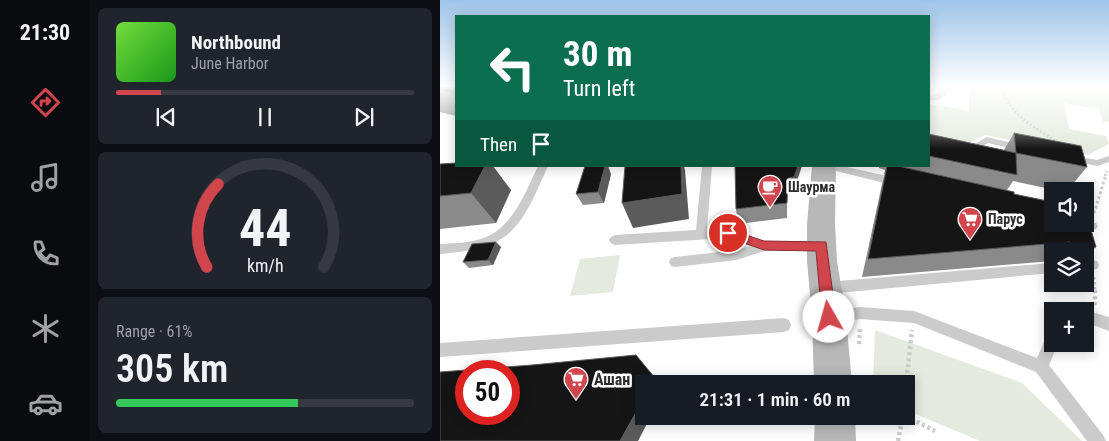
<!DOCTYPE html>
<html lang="en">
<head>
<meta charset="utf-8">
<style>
  :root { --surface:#171b24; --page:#20242c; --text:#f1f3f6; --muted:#9ea1a6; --line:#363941; --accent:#d1454c }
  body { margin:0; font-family:"Roboto Condensed",sans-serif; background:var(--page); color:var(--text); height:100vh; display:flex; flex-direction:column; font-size:19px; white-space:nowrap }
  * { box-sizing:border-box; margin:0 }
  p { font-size:16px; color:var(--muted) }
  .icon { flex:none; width:28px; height:28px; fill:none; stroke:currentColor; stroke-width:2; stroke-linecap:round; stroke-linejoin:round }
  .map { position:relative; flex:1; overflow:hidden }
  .side { display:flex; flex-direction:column; gap:8px; padding:8px; background:#0d0f14; width:350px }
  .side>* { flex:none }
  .hud { position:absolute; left:15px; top:15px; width:475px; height:152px; border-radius:0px; box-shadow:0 2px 12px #0003; background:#0b6e4f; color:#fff; overflow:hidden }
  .tools { position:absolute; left:604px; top:182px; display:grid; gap:10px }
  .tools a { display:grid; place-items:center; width:50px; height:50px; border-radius:0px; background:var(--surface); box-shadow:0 2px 12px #0003; font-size:25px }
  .speed { position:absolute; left:15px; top:360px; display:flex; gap:10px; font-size:25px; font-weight:700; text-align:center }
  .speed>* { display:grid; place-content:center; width:65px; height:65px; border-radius:50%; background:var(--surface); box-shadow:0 2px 12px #0003; line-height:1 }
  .speed .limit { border:8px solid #d22; background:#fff; color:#111 }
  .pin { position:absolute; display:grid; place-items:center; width:42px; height:42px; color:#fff; margin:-21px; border:2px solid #fff; border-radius:50%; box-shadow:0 1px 5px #0007 }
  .me { position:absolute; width:55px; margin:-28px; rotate:353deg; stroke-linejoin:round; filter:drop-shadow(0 0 4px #0008) }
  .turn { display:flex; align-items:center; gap:18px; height:105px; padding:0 25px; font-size:22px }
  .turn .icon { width:65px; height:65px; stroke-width:2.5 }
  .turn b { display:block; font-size:35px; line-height:42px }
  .then { display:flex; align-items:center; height:48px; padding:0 25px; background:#0003; gap:10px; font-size:19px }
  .big { font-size:38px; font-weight:600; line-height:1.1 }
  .side .widget { flex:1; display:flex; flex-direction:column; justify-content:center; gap:8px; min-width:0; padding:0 18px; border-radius:8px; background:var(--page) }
  .side .dial { align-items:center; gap:0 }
  .dial svg { height:130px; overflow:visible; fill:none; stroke:var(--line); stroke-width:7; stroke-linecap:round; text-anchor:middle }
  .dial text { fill:var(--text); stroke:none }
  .song { display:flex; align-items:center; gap:15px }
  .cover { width:60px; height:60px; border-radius:8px; background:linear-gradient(135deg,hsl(100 70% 55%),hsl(120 70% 35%)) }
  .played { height:5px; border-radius:2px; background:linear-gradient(90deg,var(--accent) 15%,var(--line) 15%) }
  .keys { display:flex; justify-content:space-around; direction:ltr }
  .charge { height:8px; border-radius:4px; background:linear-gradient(90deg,#34c759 61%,var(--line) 0) }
  .trip { position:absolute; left:195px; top:375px; width:280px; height:50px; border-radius:0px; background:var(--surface); box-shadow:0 2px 12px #0003; font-weight:600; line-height:50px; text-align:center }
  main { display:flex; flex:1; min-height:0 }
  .tabs { display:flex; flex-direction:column; width:90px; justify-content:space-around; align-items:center; background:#090b0e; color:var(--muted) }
  .tabs .icon { width:35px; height:35px }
  .tabs .current { color:var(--accent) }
  .tabs b { font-size:22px; color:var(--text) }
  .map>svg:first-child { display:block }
  .green { fill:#e4eade }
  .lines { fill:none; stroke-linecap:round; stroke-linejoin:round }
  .path-far2 { stroke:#cbcbcb; stroke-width:2.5; stroke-dasharray:2 2; stroke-linecap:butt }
  .path-far1 { stroke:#cbcbcb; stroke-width:3; stroke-dasharray:2.5 2.5; stroke-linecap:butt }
  .path { stroke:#cbcbcb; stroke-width:4.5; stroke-dasharray:3 3; stroke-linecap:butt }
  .lane { fill:#cbcbcb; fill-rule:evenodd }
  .secondary { fill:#b8b8b8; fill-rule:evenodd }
  .wall { fill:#8a8a8a }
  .shaded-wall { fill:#5b5b5b }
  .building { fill:#151515; stroke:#5b5b5b; fill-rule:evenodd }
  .route { fill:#d1454c; stroke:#882d31 }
  .labels { text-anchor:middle; stroke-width:5; stroke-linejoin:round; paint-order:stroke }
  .poi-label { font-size:14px; font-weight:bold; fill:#2e2e2e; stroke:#fff; text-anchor:start }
  .near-poi-label { font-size:16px; font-weight:bold; fill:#2e2e2e; stroke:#fff; text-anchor:start }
</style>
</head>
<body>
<main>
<nav class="tabs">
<b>21:30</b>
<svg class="icon current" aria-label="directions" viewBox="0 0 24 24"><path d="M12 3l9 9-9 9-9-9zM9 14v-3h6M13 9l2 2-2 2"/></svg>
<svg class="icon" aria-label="music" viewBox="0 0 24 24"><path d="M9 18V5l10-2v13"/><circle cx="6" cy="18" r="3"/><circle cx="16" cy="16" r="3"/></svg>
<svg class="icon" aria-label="phone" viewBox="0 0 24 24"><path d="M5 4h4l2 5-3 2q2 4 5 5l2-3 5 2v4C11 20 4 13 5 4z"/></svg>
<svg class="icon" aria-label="climate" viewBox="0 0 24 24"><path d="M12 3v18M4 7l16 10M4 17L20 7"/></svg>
<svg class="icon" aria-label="car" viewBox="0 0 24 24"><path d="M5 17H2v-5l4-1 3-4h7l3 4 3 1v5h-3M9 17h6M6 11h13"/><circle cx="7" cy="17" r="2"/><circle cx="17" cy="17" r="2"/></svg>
</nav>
<section class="side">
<div class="widget">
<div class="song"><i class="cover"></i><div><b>Northbound</b><p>June Harbor</p></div></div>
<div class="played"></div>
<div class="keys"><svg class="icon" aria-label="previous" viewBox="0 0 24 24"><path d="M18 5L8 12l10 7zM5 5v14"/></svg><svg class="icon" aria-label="pause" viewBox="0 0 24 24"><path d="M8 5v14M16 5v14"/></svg><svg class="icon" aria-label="next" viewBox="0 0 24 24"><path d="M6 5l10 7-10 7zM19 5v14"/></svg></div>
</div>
<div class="widget dial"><svg viewBox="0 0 100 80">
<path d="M14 69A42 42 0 1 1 86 69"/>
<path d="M14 69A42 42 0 0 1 21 18" stroke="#d1454c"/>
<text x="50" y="56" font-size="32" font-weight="700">44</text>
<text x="50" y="72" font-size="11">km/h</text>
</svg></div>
<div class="widget"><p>Range · 61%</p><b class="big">305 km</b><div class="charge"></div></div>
</section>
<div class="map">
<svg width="669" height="441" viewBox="0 0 669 441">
  <rect width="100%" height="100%" fill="#fff"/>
  <!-- green -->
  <g class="green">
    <polygon points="529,87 669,88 669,122 663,121 659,109 624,103 629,129 666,136 669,144 648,155 545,135 526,144 489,136 489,104 529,111"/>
    <polygon points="180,255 173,292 130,296 140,259"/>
    <polygon points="435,330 582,383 642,441 540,441 466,410 466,384 433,384"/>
  </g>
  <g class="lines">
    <!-- path-far2 -->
    <g class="path-far2">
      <path d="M 561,87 C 568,114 597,129 619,143"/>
      <polyline points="652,87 669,89"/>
      <polyline points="665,176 667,171"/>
    </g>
    <!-- path-far1 -->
    <g class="path-far1">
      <polyline points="654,213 666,175"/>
      <polyline points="654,277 655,292"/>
    </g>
    <!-- path -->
    <g class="path">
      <polyline points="653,304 655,303 655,290"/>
      <polyline points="419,344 420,328"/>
      <polyline points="466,385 472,330"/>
      <polyline points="466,416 495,431"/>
      <polyline points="458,441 463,416"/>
    </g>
    <!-- lane -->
    <g class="lane">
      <polygon points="500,87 508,87 506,95 498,100 489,100 489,96 493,96 499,92"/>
      <polygon points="547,137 585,146 587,148 582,151 548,143 530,154 524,154 524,150"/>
      <polygon points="630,155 657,160 669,156 669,162 657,166 627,160 625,158"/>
      <path d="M 98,166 L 108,166 C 80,229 73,248 0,254 L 0,244 C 15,243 32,243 46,237 C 74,225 86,191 98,166 Z"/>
      <polygon points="262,166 272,166 267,230 288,229 324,241 381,241 385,243 387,246 385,249 324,251 297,260 235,267 231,266 229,262 231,258 235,257 297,250 310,246 288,238 175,245 171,243 169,240 171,237 175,235 256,230"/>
      <polygon points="391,166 402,166 456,178 461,182 456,186 392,170"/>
      <polygon points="645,220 656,223 658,226 656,229 652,230 639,227 637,224 645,224"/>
      <polygon points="653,260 657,261 659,265 657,269 645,271 645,261"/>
      <polygon points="612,263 612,273 387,294 382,292 380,288 382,284 387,282"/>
      <polygon points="625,304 635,307 637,311 618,311 620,306"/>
      <polygon points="420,307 474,311 597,358 607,335 612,333 612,344 618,344 609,365 663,435 666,441 647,441 596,372 474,323 420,319 390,323 385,322 383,317 385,312"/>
      <polygon points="645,310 669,317 669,331 645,322 645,311 641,311"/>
      <polygon points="344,318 349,320 351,325 349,330 344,332 0,357 0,343"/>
    </g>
    <!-- secondary -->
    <g class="secondary">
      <polygon points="372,166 396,166 395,224 397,261 406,317 412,384 374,384 372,317 367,261 367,224"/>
      <polygon points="375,416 415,416 416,441 374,441"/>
    </g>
  </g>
  <!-- wall -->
  <g class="wall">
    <polygon points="0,87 16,87 16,116 0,112"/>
    <polygon points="574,133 647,167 627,191 620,191 573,181 567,190 656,247 645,257 645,251 612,251 612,263 612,261 422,277 442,184 445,174 444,174 445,170 439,168 439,166 489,166 489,134 564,150"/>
    <polygon points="0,164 71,190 56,223 0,229"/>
    <polygon points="295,166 353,193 347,194 347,218 298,224 296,209"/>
    <polygon points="171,174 164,203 143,205 136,194"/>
    <polygon points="61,247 53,265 29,268 23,262"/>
  </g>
  <!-- shaded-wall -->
  <g class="shaded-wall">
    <polygon points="45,166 53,166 71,190 56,223 31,193"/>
    <polygon points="165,166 168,166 171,174 164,203 158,192"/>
    <polygon points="241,166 244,166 245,170 249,219 193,228 182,203"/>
    <polygon points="358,166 362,166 353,193 347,194 348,178"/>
    <polygon points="56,242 61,247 53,265 48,260"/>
    <polygon points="215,378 219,384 212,384"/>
    <polygon points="204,398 204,416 211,416 198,441 180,441"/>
  </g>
  <!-- building -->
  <g class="building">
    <polygon points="0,87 16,87 16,94 0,90"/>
    <polygon points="574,133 641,146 647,167 576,153"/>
    <polygon points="489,134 576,153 577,175 489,156"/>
    <polygon points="16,163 16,166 45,166 31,193 0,196 0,164"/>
    <polygon points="145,166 165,166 158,192 136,194"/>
    <polygon points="185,166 241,166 242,194 182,203"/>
    <polygon points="295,166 358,166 354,177 348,178 347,203 296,209"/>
    <polygon points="447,166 458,166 574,192 574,194 612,202 612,224 645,224 645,209 656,247 633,248 630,242 428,259"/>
    <polygon points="56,242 48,260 23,262 32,244"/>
    <path d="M 196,355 L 215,378 L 212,384 L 204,384 L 204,398 L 180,441 L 0,441 L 0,372 L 92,365 ZM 26,371 L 69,371 L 69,414 L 26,414 Z"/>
  </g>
  <!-- sky -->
  <linearGradient id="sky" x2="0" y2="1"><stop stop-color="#9dc4e8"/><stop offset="0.58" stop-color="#fff"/><stop offset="1" stop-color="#fff" stop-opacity="0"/></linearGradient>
  <rect width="669" height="149" fill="url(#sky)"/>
  <!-- route -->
  <polygon class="route" points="288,229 324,241 386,242 396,317 394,322 389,324 384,322 382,317 376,251 324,250 284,236 283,233 284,230"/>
  <!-- icons -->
  <defs>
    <g id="cafe-pin" transform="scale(1.25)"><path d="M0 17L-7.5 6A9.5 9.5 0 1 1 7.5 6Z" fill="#d1454c" stroke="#fff"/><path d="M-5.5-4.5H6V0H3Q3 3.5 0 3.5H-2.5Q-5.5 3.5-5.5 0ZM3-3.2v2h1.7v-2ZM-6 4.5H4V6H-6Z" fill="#fff"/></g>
    <g id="supermarket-pin" transform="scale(1.25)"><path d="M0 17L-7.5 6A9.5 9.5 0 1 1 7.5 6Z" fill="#d1454c" stroke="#fff"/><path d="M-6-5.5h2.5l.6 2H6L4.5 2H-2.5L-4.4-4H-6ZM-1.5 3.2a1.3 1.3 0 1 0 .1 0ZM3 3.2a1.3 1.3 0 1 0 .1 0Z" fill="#fff"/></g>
  </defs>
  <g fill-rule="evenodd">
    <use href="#cafe-pin" x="330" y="187"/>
    <use href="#supermarket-pin" x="530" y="219"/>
    <use href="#supermarket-pin" x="136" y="379"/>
  </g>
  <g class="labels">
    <!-- poi labels -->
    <g class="poi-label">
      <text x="348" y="192">Шаурма</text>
      <text x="548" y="224">Парус</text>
    </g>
    <!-- near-poi labels -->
    <g class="near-poi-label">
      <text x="154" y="385">Ашан</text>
    </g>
  </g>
</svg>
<div class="tools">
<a><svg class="icon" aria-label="sound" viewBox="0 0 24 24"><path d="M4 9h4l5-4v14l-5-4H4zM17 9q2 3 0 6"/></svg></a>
<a><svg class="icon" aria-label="layers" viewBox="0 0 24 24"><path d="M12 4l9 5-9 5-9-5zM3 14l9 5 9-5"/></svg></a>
<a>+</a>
</div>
<div class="speed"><div class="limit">50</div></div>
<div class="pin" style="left:288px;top:233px;background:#d93025"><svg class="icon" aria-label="arrive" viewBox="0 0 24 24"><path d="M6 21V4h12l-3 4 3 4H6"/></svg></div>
<svg class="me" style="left:389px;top:317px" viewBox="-20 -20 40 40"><circle r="19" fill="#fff"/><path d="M0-13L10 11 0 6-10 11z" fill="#d1454c"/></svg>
<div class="trip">21:31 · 1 min · 60 m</div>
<div class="hud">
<div class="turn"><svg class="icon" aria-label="left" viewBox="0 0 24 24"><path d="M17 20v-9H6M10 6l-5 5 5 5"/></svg><div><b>30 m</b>Turn left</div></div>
<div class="then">Then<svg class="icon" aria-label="arrive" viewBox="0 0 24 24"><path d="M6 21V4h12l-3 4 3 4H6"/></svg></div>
</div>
</div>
</main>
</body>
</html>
